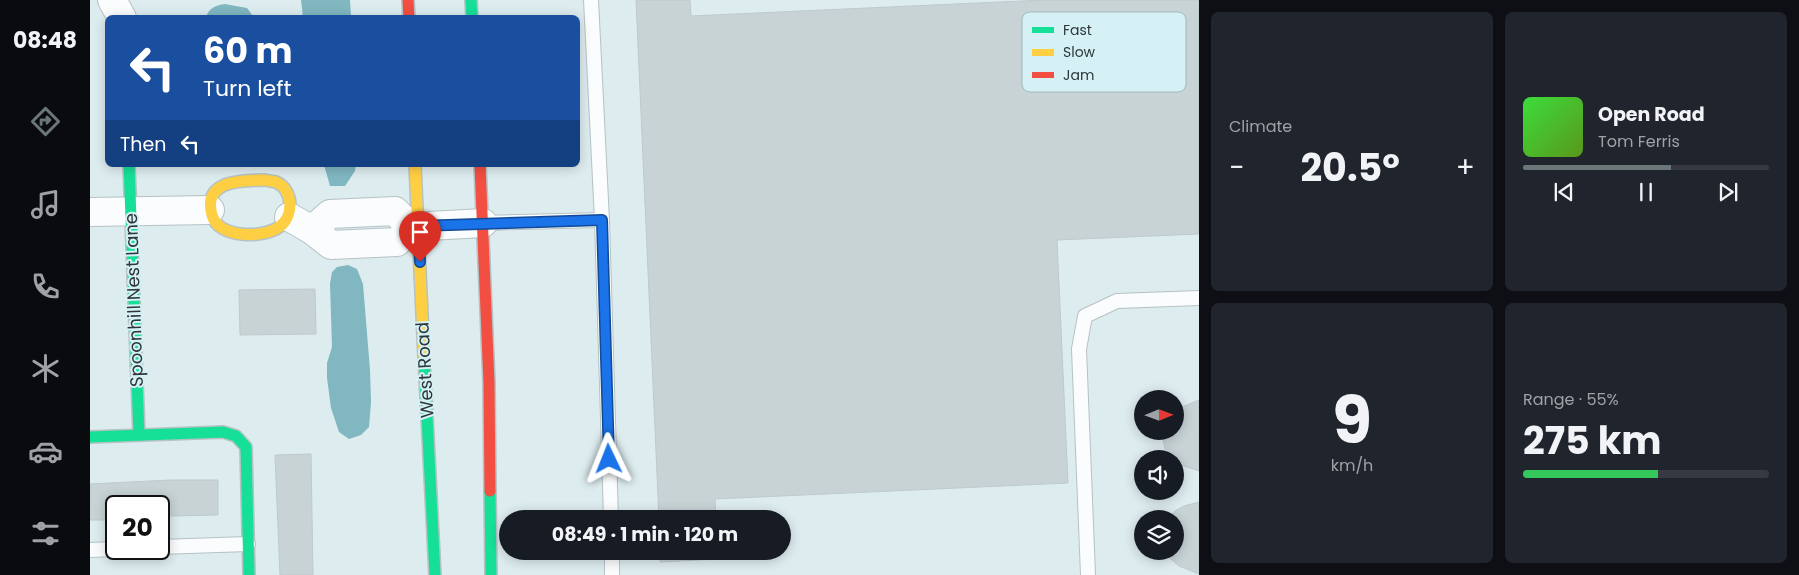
<!DOCTYPE html>
<html lang="en">
<head>
<meta charset="utf-8">
<style>
  :root { --surface:#171b24; --page:#20242c; --text:#f1f3f6; --muted:#9ea1a6; --line:#363941; --accent:#6b7679 }
  body { margin:0; font-family:Poppins,sans-serif; background:var(--page); color:var(--text); height:100vh; display:flex; flex-direction:column; font-size:19px; white-space:nowrap }
  * { box-sizing:border-box; margin:0 }
  p { font-size:16px; color:var(--muted) }
  .icon { flex:none; width:28px; height:28px; fill:none; stroke:currentColor; stroke-width:2; stroke-linecap:round; stroke-linejoin:round }
  .map { position:relative; flex:1; overflow:hidden }
  .side { display:flex; flex-direction:column; gap:12px; padding:12px; background:#0d0f14; width:600px }
  .side>* { flex:none }
  .guide { position:absolute; left:15px; top:15px; width:475px; height:152px; border-radius:8px; box-shadow:0 2px 12px #0003; background:#1a4fa0; color:#fff; overflow:hidden }
  .needle { width:32px; rotate:89deg }
  .tools { position:absolute; left:1044px; top:390px; display:grid; gap:10px }
  .tools a { display:grid; place-items:center; width:50px; height:50px; border-radius:50%; background:var(--surface); box-shadow:0 2px 12px #0003; font-size:25px }
  .speed { position:absolute; left:15px; top:495px; display:flex; gap:10px; font-size:25px; font-weight:700; text-align:center }
  .speed>* { display:grid; place-content:center; width:65px; height:65px; border-radius:50%; background:var(--surface); box-shadow:0 2px 12px #0003; line-height:1 }
  .speed .limit { border:2px solid #111; border-radius:8px; background:#fff; color:#111 }
  .pin { position:absolute; display:grid; place-items:center; width:42px; height:42px; color:#fff; margin:-51px -21px; border-radius:50% 50% 50% 0; rotate:-45deg; box-shadow:0 0 5px #0007 }
  .pin .icon { rotate:45deg }
  .me { position:absolute; width:55px; margin:-28px; rotate:358deg; stroke-linejoin:round; filter:drop-shadow(0 0 4px #0008) }
  .turn { display:flex; align-items:center; gap:18px; height:105px; padding:0 15px; font-size:22px }
  .turn .icon { width:65px; height:65px; stroke-width:2.5 }
  .turn b { display:block; font-size:35px; line-height:42px }
  .then { display:flex; align-items:center; height:48px; padding:0 15px; background:#0003; gap:10px; font-size:19px }
  .big { font-size:38px; font-weight:700; line-height:1.1 }
  .side .card { flex:1; display:flex; flex-direction:column; justify-content:center; gap:8px; min-width:0; padding:0 18px; border-radius:8px; background:var(--page) }
  .side .dial { align-items:center; gap:0 }
  .dial b { font-size:65px; line-height:1 }
  .song { display:flex; align-items:center; gap:15px }
  .cover { width:60px; height:60px; border-radius:8px; background:linear-gradient(135deg,hsl(120 70% 55%),hsl(90 70% 35%)) }
  .played { height:5px; border-radius:2px; background:linear-gradient(90deg,var(--accent) 60%,var(--line) 60%) }
  .keys { display:flex; justify-content:space-around; direction:ltr }
  .heat { display:flex; justify-content:space-between; align-items:center; font-size:28px; direction:ltr }
  .charge { height:8px; border-radius:4px; background:linear-gradient(90deg,#34c759 55%,var(--line) 0) }
  .side .tiles { flex:1; display:grid; gap:12px; grid-template-columns:repeat(2,1fr) }
  .trip { position:absolute; left:409px; top:510px; width:292px; height:50px; border-radius:25px; background:var(--surface); box-shadow:0 2px 12px #0003; font-weight:700; line-height:50px; text-align:center }
  main { display:flex; flex:1; min-height:0 }
  .tabs { display:flex; flex-direction:column; width:90px; justify-content:space-around; align-items:center; background:#090b0e; color:var(--muted) }
  .tabs .icon { width:35px; height:35px }
  .tabs .on { color:var(--accent) }
  .tabs b { font-size:22px; color:var(--text) }
  .map>svg:first-child { display:block }
  .water { fill:#81b7c1 }
  .building { fill:#c7d3d5; stroke:#bec9cc }
  .lines { fill:none; stroke-linecap:round; stroke-linejoin:round }
  .lane-casing { stroke:#b6c2c4; stroke-width:16 }
  .street-casing { stroke:#b6c2c4; stroke-width:30 }
  .fast-casing { stroke:#b6c2c4; stroke-width:14 }
  .slow-casing { stroke:#b6c2c4; stroke-width:14 }
  .jam-casing { stroke:#b6c2c4; stroke-width:14 }
  .lane { stroke:#fafcfd; stroke-width:14 }
  .street { stroke:#fafcfd; stroke-width:28 }
  .fast { stroke:#16e098; stroke-width:11 }
  .slow { stroke:#ffcf43; stroke-width:11 }
  .jam { stroke:#f24e42; stroke-width:11 }
  .route-casing { stroke:#114b97; stroke-width:12 }
  .route { stroke:#1a73e8; stroke-width:9 }
  .labels { text-anchor:middle; stroke-width:4; stroke-linejoin:round; paint-order:stroke }
  .street-label { font-size:18px; fill:#2d3739; stroke:#d6f1f6 }
  .key { fill:#d6f1f6; stroke:#a3b9bd; stroke-width:1 }
  .key-label { font-size:14px; fill:#2d3739 }
</style>
</head>
<body>
<main>
<nav class="tabs">
<b>08:48</b>
<svg class="icon on" aria-label="directions" viewBox="0 0 24 24"><path d="M12 3l9 9-9 9-9-9zM9 14v-3h6M13 9l2 2-2 2"/></svg>
<svg class="icon" aria-label="music" viewBox="0 0 24 24"><path d="M9 18V5l10-2v13"/><circle cx="6" cy="18" r="3"/><circle cx="16" cy="16" r="3"/></svg>
<svg class="icon" aria-label="phone" viewBox="0 0 24 24"><path d="M5 4h4l2 5-3 2q2 4 5 5l2-3 5 2v4C11 20 4 13 5 4z"/></svg>
<svg class="icon" aria-label="climate" viewBox="0 0 24 24"><path d="M12 3v18M4 7l16 10M4 17L20 7"/></svg>
<svg class="icon" aria-label="car" viewBox="0 0 24 24"><path d="M5 17H2v-5l4-1 3-4h7l3 4 3 1v5h-3M9 17h6M6 11h13"/><circle cx="7" cy="17" r="2"/><circle cx="17" cy="17" r="2"/></svg>
<svg class="icon" aria-label="filters" viewBox="0 0 24 24"><path d="M4 7h16M4 17h16"/><circle cx="9" cy="7" r="2"/><circle cx="15" cy="17" r="2"/></svg>
</nav>
<div class="map">
<svg width="1109" height="575" viewBox="0 0 1109 575">
  <rect width="100%" height="100%" fill="#ddecef"/>
  <!-- water -->
  <g class="water">
    <polygon points="211,0 260,0 261,17 213,17"/>
    <path d="M 135,4 L 157,8 L 163,16 L 170,17 L 116,17 C 119,8 126,5 135,4 Z"/>
    <polygon points="234,165 266,165 265,171 255,186 240,186"/>
    <polygon points="258,265 267,269 273,284 280,370 281,402 279,427 271,435 259,439 249,432 241,408 237,378 237,363 242,347 240,284 242,272 247,267"/>
  </g>
  <!-- building -->
  <g class="building">
    <polygon points="546,0 600,0 601,16 954,0 1109,0 1109,234 967,240 978,483 625,499 626,519 569,519"/>
    <polygon points="225,289 226,334 150,335 149,290"/>
    <polygon points="1109,400 1109,471 1091,465 1085,461 1085,459 1082,458 1075,449 1071,431 1085,431 1085,410"/>
    <polygon points="221,454 223,575 190,575 185,455"/>
    <polygon points="80,480 128,480 128,515 81,516 81,506 26,506 26,520 0,520 0,484"/>
    <polygon points="1109,502 1109,574 1089,566 1081,559 1076,551 1085,551 1085,519 1078,519 1085,511 1094,506"/>
    <polygon points="570,551 627,551 628,559 570,562"/>
  </g>
  <g class="lines">
    <!-- lane casing -->
    <g class="lane-casing">
      <g id="lane">
        <polyline points="501,0 512,220 521,519"/>
        <polyline points="393,223 512,220"/>
        <polyline points="69,547 158,544"/>
        <polyline points="0,550 26,549"/>
        <polyline points="522,551 522,575"/>
        <polyline points="998,575 989,349 995,316 1027,301 1109,298"/>
      </g>
    </g>
    <!-- street casing -->
    <g class="street-casing">
      <g id="street">
        <polyline points="22,0 32,18"/>
        <polyline points="0,212 120,210"/>
        <polyline points="199,217 222,230 241,245 307,242 321,227"/>
        <polyline points="321,227 393,223"/>
        <polyline points="222,230 240,214 305,211 321,227"/>
      </g>
    </g>
    <!-- fast casing -->
    <g class="fast-casing">
      <g id="fast">
        <polyline points="381,0 382,18"/>
        <polyline points="39,165 49,435"/>
        <polyline points="334,357 345,575"/>
        <polyline points="0,437 133,432 146,436 156,447 159,575"/>
        <polyline points="400,491 401,575"/>
      </g>
    </g>
    <!-- slow casing -->
    <g class="slow-casing">
      <g id="slow">
        <polyline points="325,165 334,357"/>
        <path d="M 175,180 C 179,181 183,181 186,182 C 204,190 204,217 189,227 C 172,239 128,238 122,215 C 112,180 152,180 175,180 Z"/>
      </g>
    </g>
    <!-- jam casing -->
    <g class="jam-casing">
      <g id="jam">
        <polyline points="318,0 319,18"/>
        <polyline points="390,165 399,383 400,491"/>
      </g>
    </g>
    <!-- lane -->
    <use href="#lane" class="lane"/>
    <!-- street -->
    <use href="#street" class="street"/>
    <!-- fast -->
    <use href="#fast" class="fast"/>
    <!-- slow -->
    <use href="#slow" class="slow"/>
    <!-- jam -->
    <use href="#jam" class="jam"/>
  </g>
  <g class="lines">
    <!-- route casing -->
    <g class="route-casing">
      <polyline id="route" points="330,262 328,226 512,220 519,459"/>
    </g>
    <!-- route -->
    <use href="#route" class="route"/>
  </g>
  <g class="labels">
    <!-- street labels -->
    <g class="street-label">
      <text transform="translate(44 300) rotate(-92)" y="6">Spoonhill Nest Lane</text>
      <text transform="translate(335 370) rotate(-93)" y="6">West Road</text>
    </g>
  </g>
  <!-- legend -->
  <rect x="932" y="12" width="164" height="80" rx="8" class="key"/>
  <rect x="942" y="27" width="22" height="6" fill="#16e098"/>
  <rect x="942" y="49" width="22" height="7" fill="#ffcf43"/>
  <rect x="942" y="72" width="22" height="6" fill="#f24e42"/>
  <g class="key-label">
    <text x="973" y="35">Fast</text>
    <text x="973" y="57">Slow</text>
    <text x="973" y="80">Jam</text>
  </g>
</svg>
<div class="tools">
<a><svg class="needle" viewBox="-14 -14 28 28"><path d="M0-13l5 13h-10z" fill="#e53935"/><path d="M0 13l5-13h-10z" fill="#9ea1a6"/></svg></a>
<a><svg class="icon" aria-label="sound" viewBox="0 0 24 24"><path d="M4 9h4l5-4v14l-5-4H4zM17 9q2 3 0 6"/></svg></a>
<a><svg class="icon" aria-label="layers" viewBox="0 0 24 24"><path d="M12 4l9 5-9 5-9-5zM3 14l9 5 9-5"/></svg></a>
</div>
<div class="speed"><div class="limit">20</div></div>
<div class="pin" style="left:330px;top:262px;background:#d93025"><svg class="icon" aria-label="arrive" viewBox="0 0 24 24"><path d="M6 21V4h12l-3 4 3 4H6"/></svg></div>
<svg class="me" style="left:519px;top:459px" viewBox="-20 -20 40 40"><path d="M0-17L14 15 0 8-14 15z" fill="#1a73e8" stroke="#fff" stroke-width="4"/></svg>
<div class="trip">08:49 · 1 min · 120 m</div>
<div class="guide">
<div class="turn"><svg class="icon" aria-label="left" viewBox="0 0 24 24"><path d="M17 20v-9H6M10 6l-5 5 5 5"/></svg><div><b>60 m</b>Turn left</div></div>
<div class="then">Then<svg class="icon" aria-label="left" viewBox="0 0 24 24"><path d="M17 20v-9H6M10 6l-5 5 5 5"/></svg></div>
</div>
</div>
<section class="side">
<div class="tiles">
<div class="card"><p>Climate</p>
<div class="heat"><a>−</a><b class="big">20.5°</b><a>+</a></div>
</div>
<div class="card">
<div class="song"><i class="cover"></i><div><b>Open Road</b><p>Tom Ferris</p></div></div>
<div class="played"></div>
<div class="keys"><svg class="icon" aria-label="previous" viewBox="0 0 24 24"><path d="M18 5L8 12l10 7zM5 5v14"/></svg><svg class="icon" aria-label="pause" viewBox="0 0 24 24"><path d="M8 5v14M16 5v14"/></svg><svg class="icon" aria-label="next" viewBox="0 0 24 24"><path d="M6 5l10 7-10 7zM19 5v14"/></svg></div>
</div>
<div class="card dial"><b>9</b><p>km/h</p></div>
<div class="card"><p>Range · 55%</p><b class="big">275 km</b><div class="charge"></div></div>
</div>
</section>
</main>
</body>
</html>
